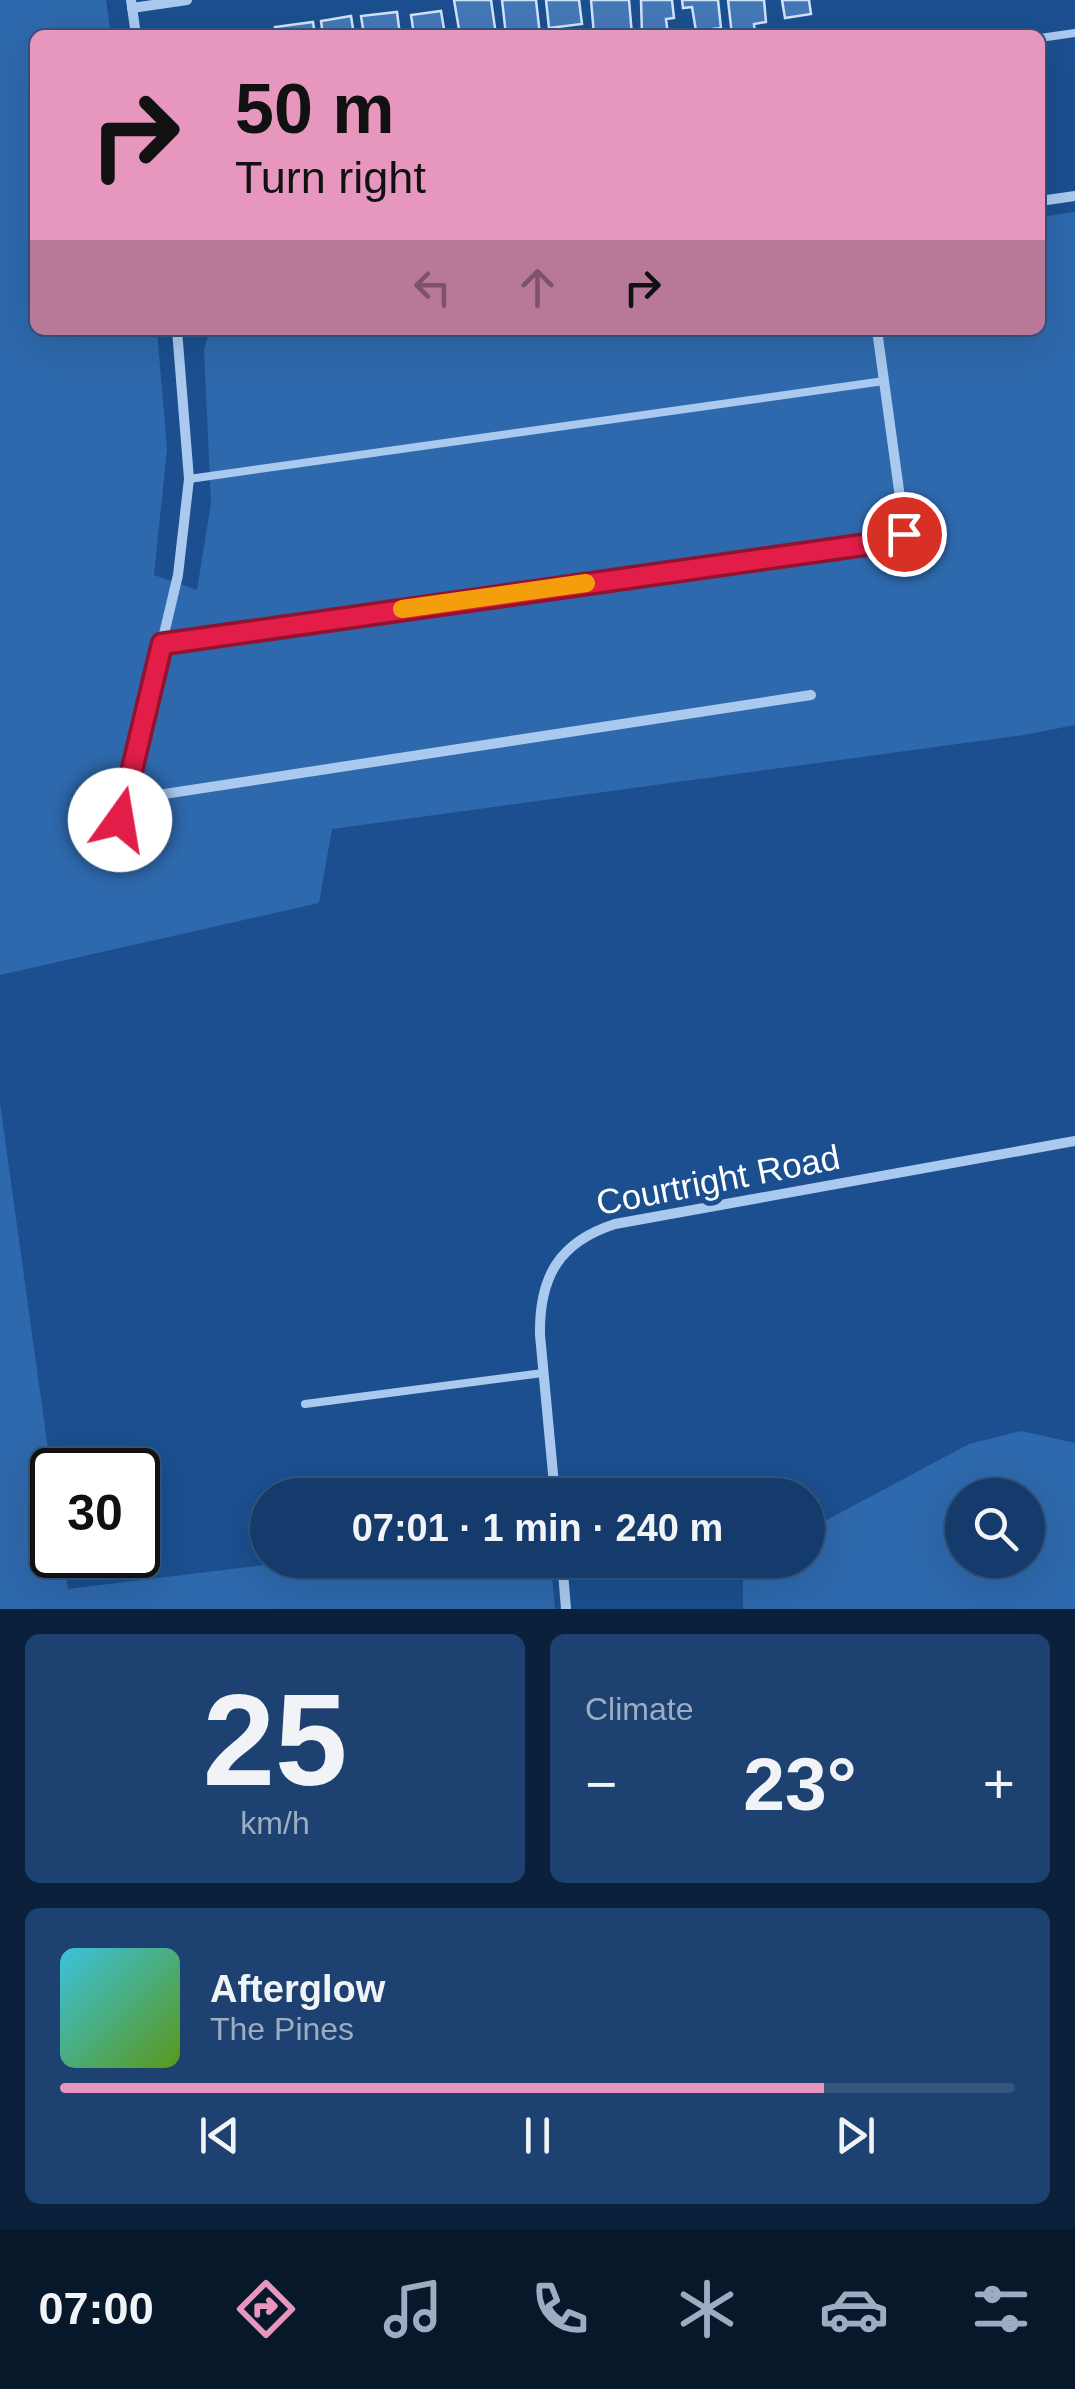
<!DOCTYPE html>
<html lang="en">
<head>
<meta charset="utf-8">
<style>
  :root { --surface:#143b6b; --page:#1d4271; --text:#f1f3f6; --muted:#9dadc1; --line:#33557e; --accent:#e797bd }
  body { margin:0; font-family:Helvetica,sans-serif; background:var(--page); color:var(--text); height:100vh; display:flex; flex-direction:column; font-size:38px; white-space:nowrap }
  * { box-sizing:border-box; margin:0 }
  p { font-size:32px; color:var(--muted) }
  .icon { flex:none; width:55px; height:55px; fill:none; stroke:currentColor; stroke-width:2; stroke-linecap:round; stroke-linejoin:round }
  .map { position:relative; height:1609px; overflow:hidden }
  .panel { display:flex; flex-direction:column; gap:25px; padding:25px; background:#0b203b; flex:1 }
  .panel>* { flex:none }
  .guide { position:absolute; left:30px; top:30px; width:1015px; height:305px; border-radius:15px; box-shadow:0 10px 40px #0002,0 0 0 2px var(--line); background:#e797bd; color:#111; overflow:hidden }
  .controls { position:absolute; left:945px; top:1478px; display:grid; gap:20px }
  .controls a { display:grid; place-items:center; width:100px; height:100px; border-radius:50%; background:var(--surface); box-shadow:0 10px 40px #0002,0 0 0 2px var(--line); font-size:50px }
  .speed { position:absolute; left:30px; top:1448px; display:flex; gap:20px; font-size:50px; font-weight:700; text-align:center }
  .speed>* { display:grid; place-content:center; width:130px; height:130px; border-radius:50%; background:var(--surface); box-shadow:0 10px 40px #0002,0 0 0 2px var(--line); line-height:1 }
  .speed .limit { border:5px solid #111; border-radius:15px; background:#fff; color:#111 }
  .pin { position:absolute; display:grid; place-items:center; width:85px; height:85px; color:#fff; margin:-42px; border:5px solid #fff; border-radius:50%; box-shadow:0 2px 10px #0007 }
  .me { position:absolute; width:110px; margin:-55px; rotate:13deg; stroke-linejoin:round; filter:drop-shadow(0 0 8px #0008) }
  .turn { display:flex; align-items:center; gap:35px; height:210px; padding:0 40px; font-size:45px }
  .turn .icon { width:130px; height:130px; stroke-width:2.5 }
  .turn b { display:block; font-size:70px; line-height:85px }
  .lanes { display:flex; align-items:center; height:95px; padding:0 40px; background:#0003; justify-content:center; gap:50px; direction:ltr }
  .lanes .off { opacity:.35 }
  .big { font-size:75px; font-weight:800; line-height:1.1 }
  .panel .card { flex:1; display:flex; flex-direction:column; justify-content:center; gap:15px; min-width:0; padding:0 35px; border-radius:15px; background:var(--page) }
  .panel .dial { align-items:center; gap:0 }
  .dial b { font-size:130px; line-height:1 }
  .song { display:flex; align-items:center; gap:30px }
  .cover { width:120px; height:120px; border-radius:15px; background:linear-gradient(135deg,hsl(190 70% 55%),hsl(90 70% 35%)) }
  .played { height:10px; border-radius:5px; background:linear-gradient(90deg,var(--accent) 80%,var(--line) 80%) }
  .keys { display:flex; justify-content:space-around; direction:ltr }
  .heat { display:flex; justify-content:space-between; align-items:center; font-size:55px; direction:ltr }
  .panel .tiles { flex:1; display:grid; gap:25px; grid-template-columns:1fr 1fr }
  .card:last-child { grid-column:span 2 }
  .trip { position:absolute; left:250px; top:1478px; width:575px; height:100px; border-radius:50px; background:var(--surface); box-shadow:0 10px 40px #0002,0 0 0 2px var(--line); font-weight:800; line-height:100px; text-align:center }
  .dock { display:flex; height:160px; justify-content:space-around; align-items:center; background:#08182b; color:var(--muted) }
  .dock .icon { width:70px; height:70px }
  .dock .selected { color:var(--accent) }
  .dock b { font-size:45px; color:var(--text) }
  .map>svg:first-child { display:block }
  .green { fill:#2e69ad; fill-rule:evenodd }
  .building { fill:#4478b7; stroke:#cfe3fa; stroke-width:2.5 }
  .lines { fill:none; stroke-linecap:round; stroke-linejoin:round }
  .lane { stroke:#a9c9ee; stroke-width:8 }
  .street { stroke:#a9c9ee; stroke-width:10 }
  .route-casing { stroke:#92132f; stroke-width:25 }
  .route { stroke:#e11d48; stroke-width:18 }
  .slow { stroke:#f59e0b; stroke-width:18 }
  .labels { text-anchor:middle; stroke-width:10; stroke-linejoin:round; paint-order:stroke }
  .street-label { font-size:35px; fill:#fff; stroke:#1b4f8f }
</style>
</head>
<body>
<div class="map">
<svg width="1075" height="1609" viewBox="0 0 1075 1609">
  <rect width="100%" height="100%" fill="#1b4f8f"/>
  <!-- green -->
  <g class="green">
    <polygon points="0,0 106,0 111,35 35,35 35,330 157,330 167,449 154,575 197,590 211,503 204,349 210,330 1040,330 1040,217 1075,212 1075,725 1024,735 332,829 319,903 0,975"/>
    <polygon points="0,1103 52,1478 52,1555 63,1555 68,1589 304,1560 493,1560 496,1567 551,1565 555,1609 0,1609"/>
    <path d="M 1021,1431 L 1075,1443 L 1075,1609 L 743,1609 L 743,1566 L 754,1560 L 808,1560 L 808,1530 L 969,1444 ZM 962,1495 L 1028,1495 L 1028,1560 L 962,1560 Z"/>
  </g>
  <!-- building -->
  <g class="building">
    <polygon points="454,0 491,0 496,35 460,35"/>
    <polygon points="502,0 536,0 540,35 506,35"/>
    <polygon points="546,0 579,0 582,24 549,28"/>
    <polygon points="591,0 629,0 632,35 594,35"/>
    <polygon points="641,0 672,0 674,18 666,19 668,35 642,35"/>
    <polygon points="682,0 718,0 721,28 696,31 692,7 683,8"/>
    <polygon points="728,0 764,0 766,22 754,24 755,35 732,35"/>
    <polygon points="782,0 809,0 811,14 785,18"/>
    <polygon points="441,11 445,35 414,35 411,15"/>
    <polygon points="397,12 400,35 364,35 361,16"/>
    <polygon points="351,16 354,35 323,35 321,21"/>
    <polygon points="313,22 315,35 276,35 275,27"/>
  </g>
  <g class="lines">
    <!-- lane -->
    <g class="lane">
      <polyline points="1040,38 1075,33"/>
      <polyline points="189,479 884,381"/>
      <polyline points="305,1404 543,1373"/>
    </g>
    <!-- street -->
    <g class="street">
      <polyline points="131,0 136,35"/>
      <polyline points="132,8 187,0"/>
      <polyline points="1040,201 1075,196"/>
      <polyline points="162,644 884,542 905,534 877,330"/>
      <polyline points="125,800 811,695"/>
      <polyline points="120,819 178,575 189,479 177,330"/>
      <path d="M 555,1495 L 540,1335 C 539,1277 559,1242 615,1224 L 1075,1141"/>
      <polyline points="562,1560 566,1609"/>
    </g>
  </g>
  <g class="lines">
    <!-- route casing -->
    <g class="route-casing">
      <polyline id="route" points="120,820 162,644 884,542 904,534"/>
    </g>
    <!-- route -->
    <use href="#route" class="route"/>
    <!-- slow -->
    <polyline class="slow" points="402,609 586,583"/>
  </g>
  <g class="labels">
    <!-- street labels -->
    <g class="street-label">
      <text transform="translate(718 1180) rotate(-11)" y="12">Courtright Road</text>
    </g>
  </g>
</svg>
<div class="controls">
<a><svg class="icon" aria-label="search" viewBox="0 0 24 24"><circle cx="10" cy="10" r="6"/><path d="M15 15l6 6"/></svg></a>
</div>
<div class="speed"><div class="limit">30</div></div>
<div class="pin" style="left:904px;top:534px;background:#d93025"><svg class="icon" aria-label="arrive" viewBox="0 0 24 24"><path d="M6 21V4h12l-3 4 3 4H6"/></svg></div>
<svg class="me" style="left:120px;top:820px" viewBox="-20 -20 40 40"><circle r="19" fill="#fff"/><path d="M0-13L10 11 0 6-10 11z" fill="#e11d48"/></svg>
<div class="trip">07:01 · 1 min · 240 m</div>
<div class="guide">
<div class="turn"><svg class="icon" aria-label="right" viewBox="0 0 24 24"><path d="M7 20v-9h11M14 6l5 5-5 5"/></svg><div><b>50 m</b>Turn right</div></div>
<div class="lanes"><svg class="icon off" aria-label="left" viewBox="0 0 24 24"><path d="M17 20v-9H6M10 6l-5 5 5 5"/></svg><svg class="icon off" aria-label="ahead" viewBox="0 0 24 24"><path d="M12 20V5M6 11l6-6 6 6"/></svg><svg class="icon" aria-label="right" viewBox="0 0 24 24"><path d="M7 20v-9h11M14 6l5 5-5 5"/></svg></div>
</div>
</div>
<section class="panel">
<div class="tiles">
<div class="card dial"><b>25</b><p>km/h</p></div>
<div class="card"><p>Climate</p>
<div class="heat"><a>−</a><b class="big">23°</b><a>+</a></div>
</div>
<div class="card">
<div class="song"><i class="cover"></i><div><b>Afterglow</b><p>The Pines</p></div></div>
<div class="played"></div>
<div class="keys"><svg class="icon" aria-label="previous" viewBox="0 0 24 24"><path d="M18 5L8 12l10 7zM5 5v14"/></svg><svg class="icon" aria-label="pause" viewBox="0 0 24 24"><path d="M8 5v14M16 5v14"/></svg><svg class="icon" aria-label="next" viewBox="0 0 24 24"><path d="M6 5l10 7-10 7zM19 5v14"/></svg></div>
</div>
</div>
</section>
<nav class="dock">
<b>07:00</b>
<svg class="icon selected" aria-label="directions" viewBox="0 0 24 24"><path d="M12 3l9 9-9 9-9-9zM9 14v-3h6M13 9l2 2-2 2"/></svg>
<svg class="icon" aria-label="music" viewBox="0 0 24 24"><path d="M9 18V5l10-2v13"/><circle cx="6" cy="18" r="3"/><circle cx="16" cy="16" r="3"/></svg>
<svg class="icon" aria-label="phone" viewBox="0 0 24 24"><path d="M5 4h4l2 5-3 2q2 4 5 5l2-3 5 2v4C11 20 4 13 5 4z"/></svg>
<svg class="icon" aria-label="climate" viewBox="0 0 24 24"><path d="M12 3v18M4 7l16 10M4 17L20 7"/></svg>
<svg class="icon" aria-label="car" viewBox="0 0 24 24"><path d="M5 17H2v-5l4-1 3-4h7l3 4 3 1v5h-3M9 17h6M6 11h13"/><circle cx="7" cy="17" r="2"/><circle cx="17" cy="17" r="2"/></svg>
<svg class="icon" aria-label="filters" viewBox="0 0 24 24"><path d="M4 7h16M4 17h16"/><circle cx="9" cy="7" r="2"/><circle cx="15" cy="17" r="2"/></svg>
</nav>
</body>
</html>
